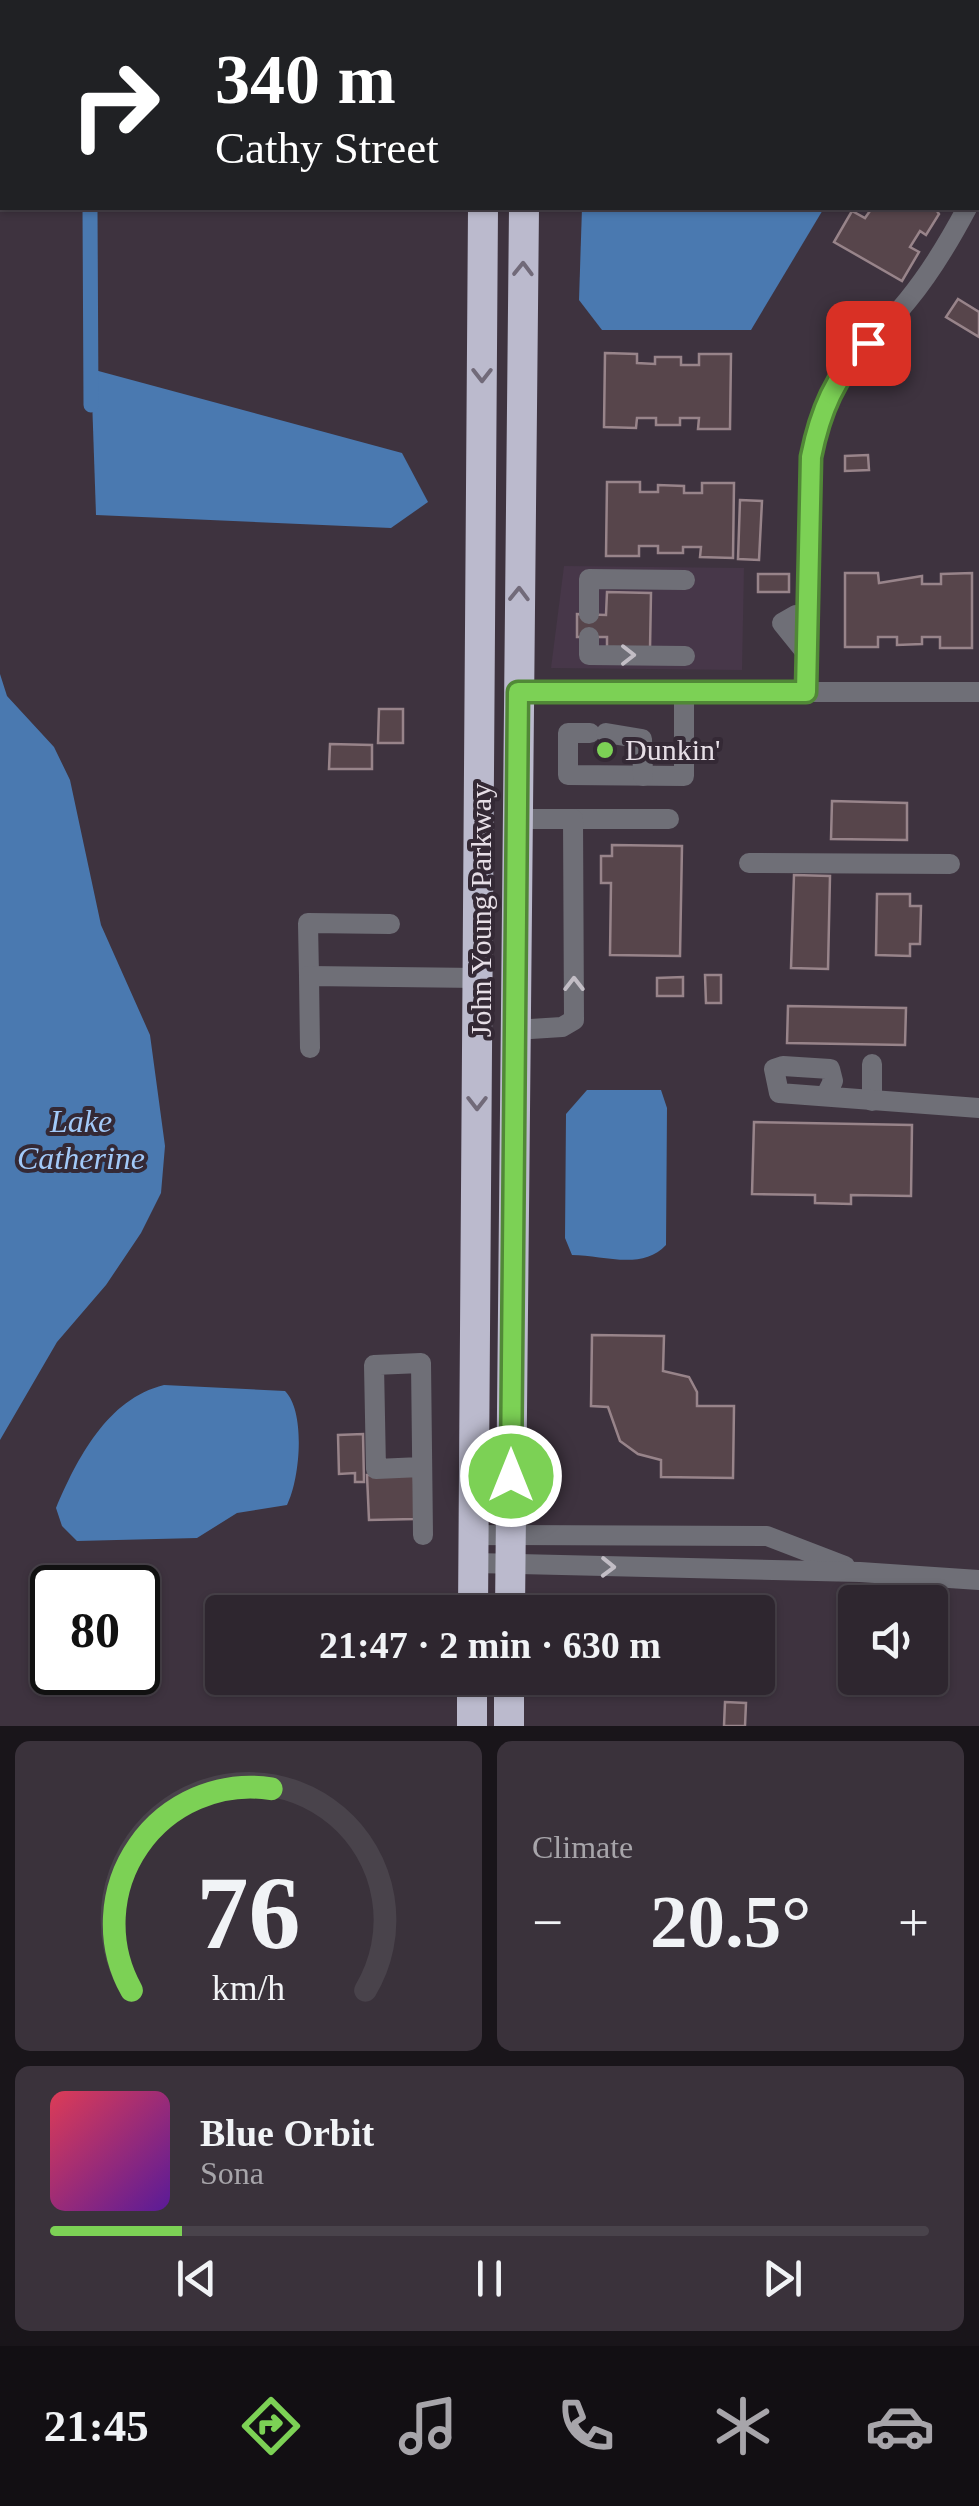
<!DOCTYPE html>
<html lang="en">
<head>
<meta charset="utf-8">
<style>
  :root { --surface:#2e262f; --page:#3a323b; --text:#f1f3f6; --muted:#a7a5aa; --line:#49434b; --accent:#7cd155 }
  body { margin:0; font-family:"Times New Roman",serif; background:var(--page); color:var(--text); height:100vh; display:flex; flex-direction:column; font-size:38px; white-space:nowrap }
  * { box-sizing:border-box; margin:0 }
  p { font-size:32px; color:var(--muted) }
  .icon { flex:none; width:55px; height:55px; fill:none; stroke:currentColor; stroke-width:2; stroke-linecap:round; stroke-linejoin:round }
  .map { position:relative; height:1726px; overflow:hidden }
  .drawer { display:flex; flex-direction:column; gap:15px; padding:15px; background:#19151a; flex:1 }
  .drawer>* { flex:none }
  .banner { position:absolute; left:0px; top:0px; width:980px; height:210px; box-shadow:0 2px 8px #0004,0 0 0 2px var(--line); background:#202124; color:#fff; overflow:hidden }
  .controls { position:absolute; left:838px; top:1585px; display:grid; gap:20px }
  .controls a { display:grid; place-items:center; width:110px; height:110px; border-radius:10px; background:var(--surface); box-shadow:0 2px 8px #0004,0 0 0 2px var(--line); font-size:50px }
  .speed { position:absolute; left:30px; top:1565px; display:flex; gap:20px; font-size:50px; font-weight:700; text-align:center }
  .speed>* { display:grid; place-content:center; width:130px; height:130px; border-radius:50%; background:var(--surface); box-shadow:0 2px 8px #0004,0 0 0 2px var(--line); line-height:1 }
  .speed .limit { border:5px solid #111; border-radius:15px; background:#fff; color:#111 }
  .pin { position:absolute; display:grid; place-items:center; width:85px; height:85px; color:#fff; margin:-42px; border-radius:20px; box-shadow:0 5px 15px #0006 }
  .me { position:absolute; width:110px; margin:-55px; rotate:0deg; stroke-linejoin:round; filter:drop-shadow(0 0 8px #0008) }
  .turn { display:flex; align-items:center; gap:35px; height:210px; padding:0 50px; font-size:45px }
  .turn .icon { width:130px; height:130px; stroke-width:2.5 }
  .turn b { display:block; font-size:70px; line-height:85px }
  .big { font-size:75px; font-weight:600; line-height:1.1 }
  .drawer .widget { flex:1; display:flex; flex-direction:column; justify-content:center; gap:15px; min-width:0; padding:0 35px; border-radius:15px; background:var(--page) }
  .drawer .dial { align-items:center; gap:0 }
  .dial svg { height:260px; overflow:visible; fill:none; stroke:var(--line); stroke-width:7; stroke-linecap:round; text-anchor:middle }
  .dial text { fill:var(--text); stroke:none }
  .song { display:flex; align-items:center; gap:30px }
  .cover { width:120px; height:120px; border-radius:15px; background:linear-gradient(135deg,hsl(350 70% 55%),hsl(270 70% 35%)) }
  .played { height:10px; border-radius:5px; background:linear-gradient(90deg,var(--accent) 15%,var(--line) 15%) }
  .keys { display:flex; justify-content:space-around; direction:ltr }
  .heat { display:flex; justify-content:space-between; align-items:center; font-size:55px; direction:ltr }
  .drawer .tiles { flex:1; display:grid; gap:15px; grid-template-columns:1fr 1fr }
  .widget:last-child { grid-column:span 2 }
  .trip { position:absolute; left:205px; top:1595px; width:570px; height:100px; border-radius:10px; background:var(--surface); box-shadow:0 2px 8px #0004,0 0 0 2px var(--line); font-weight:600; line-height:100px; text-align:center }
  .dock { display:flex; height:160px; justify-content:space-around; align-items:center; background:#120f13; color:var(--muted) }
  .dock .icon { width:70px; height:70px }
  .dock .on { color:var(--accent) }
  .dock b { font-size:45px; color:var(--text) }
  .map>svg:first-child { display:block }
  .built { fill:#473749 }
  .water { fill:#4a79b0 }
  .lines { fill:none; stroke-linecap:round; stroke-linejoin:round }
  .canal { stroke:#4a79b0; stroke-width:15 }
  .building { fill:#57454b; stroke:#98848a; stroke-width:2.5 }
  .minor { stroke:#6f6f77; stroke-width:20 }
  .highway { stroke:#bbbacd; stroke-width:30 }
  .oneway { stroke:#716a79 }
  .oneway2 { stroke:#c2bdc5 }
  .route-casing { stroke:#518837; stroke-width:25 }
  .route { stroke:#7cd155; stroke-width:18 }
  .poi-dot { fill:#7cd155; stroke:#342935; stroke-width:4 }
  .labels { text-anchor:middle; stroke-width:8; stroke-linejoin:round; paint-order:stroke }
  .poi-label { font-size:30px; fill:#e6dee6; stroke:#342935; text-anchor:start }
  .street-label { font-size:30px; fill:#e6dee6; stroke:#342935 }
  .water-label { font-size:32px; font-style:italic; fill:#a2c9f8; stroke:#342935 }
</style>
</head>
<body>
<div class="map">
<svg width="979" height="1726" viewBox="0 0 979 1726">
  <rect width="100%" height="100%" fill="#3e333f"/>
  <!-- built -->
  <polygon class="built" points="564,566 744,568 742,670 551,668"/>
  <!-- water -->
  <g class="water">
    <polygon points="582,208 824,208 751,330 602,330 579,300"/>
    <polygon points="91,369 402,453 428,502 391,528 96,515"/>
    <polygon points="0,674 7,696 54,747 70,780 101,925 150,1035 165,1146 161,1193 141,1233 106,1285 57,1342 0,1440"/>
    <path d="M 587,1090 L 661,1090 L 667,1108 L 666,1245 C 642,1271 603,1255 572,1255 L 565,1238 L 566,1114 Z"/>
    <path d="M 164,1385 L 285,1391 C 306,1412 300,1479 287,1505 L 237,1513 L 197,1538 L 77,1541 L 62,1526 L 56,1508 C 77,1459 107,1399 164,1385 Z"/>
  </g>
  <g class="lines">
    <!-- canal -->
    <g class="canal">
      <polyline points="88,0 89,2"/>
      <polyline points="90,208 91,405"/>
    </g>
  </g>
  <!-- building -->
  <g class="building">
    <polygon points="872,208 935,208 939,214 926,235 920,231 910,247 919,252 902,281 834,242 852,211 865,218"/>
    <polygon points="958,299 979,312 979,337 946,317"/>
    <polygon points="605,353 637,354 637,363 655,364 655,357 681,357 681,365 699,365 699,354 731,354 730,429 698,429 699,418 680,418 680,425 656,425 656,418 637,418 636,428 604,427"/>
    <polygon points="868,455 869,470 845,471 845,456"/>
    <polygon points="607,482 640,482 640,492 658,492 658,485 684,486 684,493 702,493 702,483 734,483 733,558 700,557 701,547 683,547 683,553 658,553 658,546 639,546 639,556 606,556"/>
    <polygon points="740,500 762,501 759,560 738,559"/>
    <polygon points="845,573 878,573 879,583 922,576 922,584 941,584 941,574 972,573 972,648 940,648 940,637 922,637 922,644 897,645 897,637 878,637 878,647 845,647"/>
    <rect x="758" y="574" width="31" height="18"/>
    <polygon points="607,592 651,593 650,649 607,648 607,637 577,637 577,614 606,615"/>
    <polygon points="379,709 403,709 403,743 378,743"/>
    <polygon points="330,744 372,745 372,769 329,769"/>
    <polygon points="832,801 907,803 907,840 831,839"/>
    <polygon points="612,845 682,846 680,956 610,955 611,883 601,883 601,856 612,856"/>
    <polygon points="794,875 830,876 828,969 791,968"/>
    <polygon points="877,894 910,894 910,906 921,906 920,944 910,944 910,956 876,955"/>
    <polygon points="705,975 721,975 721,1003 706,1003"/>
    <polygon points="683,977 683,996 657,996 657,978"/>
    <polygon points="788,1006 906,1008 905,1045 787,1043"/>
    <polygon points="754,1122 912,1125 911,1196 851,1195 851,1204 815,1203 815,1195 752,1194"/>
    <polygon points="592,1335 664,1336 663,1371 689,1377 697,1392 697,1406 734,1406 733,1478 661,1477 661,1460 638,1454 620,1441 608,1407 591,1406"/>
    <polygon points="363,1434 364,1482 355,1482 355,1473 339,1474 338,1435"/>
    <polygon points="414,1474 415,1519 369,1520 367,1475"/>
    <polygon points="725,1702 746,1703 745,1726 724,1726"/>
  </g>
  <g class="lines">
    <!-- minor -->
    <g class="minor">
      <polyline points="978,188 979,184"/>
      <polyline points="589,614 589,579 685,580"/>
      <polyline points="589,637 589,655 685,656"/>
      <polyline points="807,654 782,623 796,615 808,616"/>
      <polyline points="517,692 979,692"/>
      <path d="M 806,692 L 811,457 C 827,375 859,360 908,300 C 931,272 950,240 967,208"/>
      <polyline points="590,733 568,733 568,775 684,776 684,692"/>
      <polyline points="606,733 642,739 643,776"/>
      <polyline points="573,819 669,819"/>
      <polyline points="749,863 950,864"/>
      <polyline points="309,976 308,923 390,924"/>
      <polyline points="515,1030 562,1027 574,1020 573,819 516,819"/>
      <polyline points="310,1048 309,976 478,978"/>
      <polyline points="872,1064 872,1101"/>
      <polyline points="826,1095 833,1081 830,1069 783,1066 774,1069 779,1093 979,1108"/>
      <polyline points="421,1467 376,1469 374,1365 421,1363 423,1535"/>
      <polyline points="473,1535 767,1536 845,1566"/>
      <polyline points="473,1563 860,1572 979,1580"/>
    </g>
    <!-- highway -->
    <g class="highway">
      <polyline points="484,2 484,0"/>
      <polyline points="527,2 527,0"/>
      <polyline points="473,1612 483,208"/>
      <polyline points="510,1612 524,208"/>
      <polyline points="472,1726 472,1678"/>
      <polyline points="509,1726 509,1678"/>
    </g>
  </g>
  <!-- one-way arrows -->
  <defs><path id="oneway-chevron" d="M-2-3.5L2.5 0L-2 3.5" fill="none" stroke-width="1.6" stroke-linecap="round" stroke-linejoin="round" transform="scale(2.5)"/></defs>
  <g class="oneway">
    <use href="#oneway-chevron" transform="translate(523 269) rotate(-89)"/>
    <use href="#oneway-chevron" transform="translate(482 375) rotate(90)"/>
    <use href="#oneway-chevron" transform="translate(519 594) rotate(-89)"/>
    <use href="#oneway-chevron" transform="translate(477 1103) rotate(90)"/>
  </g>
  <g class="oneway2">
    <use href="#oneway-chevron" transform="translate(628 655)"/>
    <use href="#oneway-chevron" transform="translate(574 984) rotate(-90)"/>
    <use href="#oneway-chevron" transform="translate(608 1567) rotate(1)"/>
  </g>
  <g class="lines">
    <!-- route casing -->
    <g class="route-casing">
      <path id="route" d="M 511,1476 L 518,692 L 806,692 L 811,457 C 820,412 835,375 868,343"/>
    </g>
    <!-- route -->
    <use href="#route" class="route"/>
  </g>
  <!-- markers -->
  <circle class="poi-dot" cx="605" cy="750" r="10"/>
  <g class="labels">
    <!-- poi labels -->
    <g class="poi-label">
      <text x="625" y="760">Dunkin'</text>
    </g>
    <!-- street labels -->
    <g class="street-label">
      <text transform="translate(481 910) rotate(-90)" y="10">John Young Parkway</text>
    </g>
    <!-- water labels -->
    <g class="water-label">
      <text x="81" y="1132">Lake<tspan x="81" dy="37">Catherine</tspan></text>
    </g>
  </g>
</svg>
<div class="controls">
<a><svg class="icon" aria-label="sound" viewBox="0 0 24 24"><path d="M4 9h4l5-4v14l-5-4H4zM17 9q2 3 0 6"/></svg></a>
</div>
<div class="speed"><div class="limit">80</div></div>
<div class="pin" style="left:868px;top:343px;background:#d93025"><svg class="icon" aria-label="arrive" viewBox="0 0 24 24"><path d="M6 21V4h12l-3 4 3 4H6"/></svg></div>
<svg class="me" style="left:511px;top:1476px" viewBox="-20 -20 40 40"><circle r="17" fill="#7cd155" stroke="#fff" stroke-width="3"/><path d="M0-11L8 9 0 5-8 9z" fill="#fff"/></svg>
<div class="trip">21:47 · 2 min · 630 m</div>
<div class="banner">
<div class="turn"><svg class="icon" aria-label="right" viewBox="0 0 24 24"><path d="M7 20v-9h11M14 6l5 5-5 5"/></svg><div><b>340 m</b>Cathy Street</div></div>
</div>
</div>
<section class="drawer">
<div class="tiles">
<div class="widget dial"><svg viewBox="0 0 100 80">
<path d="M14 69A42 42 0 1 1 86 69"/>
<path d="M14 69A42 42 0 0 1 57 7" stroke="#7cd155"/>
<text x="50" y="56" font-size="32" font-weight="700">76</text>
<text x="50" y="72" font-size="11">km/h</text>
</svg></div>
<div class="widget"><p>Climate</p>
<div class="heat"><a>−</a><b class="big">20.5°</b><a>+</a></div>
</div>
<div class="widget">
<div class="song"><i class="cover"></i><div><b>Blue Orbit</b><p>Sona</p></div></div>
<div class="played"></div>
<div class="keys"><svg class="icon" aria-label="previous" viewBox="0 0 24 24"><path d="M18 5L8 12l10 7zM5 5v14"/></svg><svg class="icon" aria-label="pause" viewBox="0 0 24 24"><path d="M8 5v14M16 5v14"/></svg><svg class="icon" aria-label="next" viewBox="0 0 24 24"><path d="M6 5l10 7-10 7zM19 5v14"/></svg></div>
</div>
</div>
</section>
<nav class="dock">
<b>21:45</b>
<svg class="icon on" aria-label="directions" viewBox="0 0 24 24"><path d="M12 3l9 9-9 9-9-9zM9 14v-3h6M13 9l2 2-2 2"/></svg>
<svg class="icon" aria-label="music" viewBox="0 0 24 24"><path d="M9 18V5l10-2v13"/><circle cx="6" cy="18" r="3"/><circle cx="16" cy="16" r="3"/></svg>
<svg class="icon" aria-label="phone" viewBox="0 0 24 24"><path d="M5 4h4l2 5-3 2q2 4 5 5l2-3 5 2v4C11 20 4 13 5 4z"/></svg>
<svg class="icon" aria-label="climate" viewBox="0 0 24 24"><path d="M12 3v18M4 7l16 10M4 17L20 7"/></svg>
<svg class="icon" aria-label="car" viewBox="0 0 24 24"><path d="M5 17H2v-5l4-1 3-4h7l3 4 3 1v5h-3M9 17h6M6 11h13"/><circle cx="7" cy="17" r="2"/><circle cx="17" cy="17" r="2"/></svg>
</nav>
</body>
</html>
